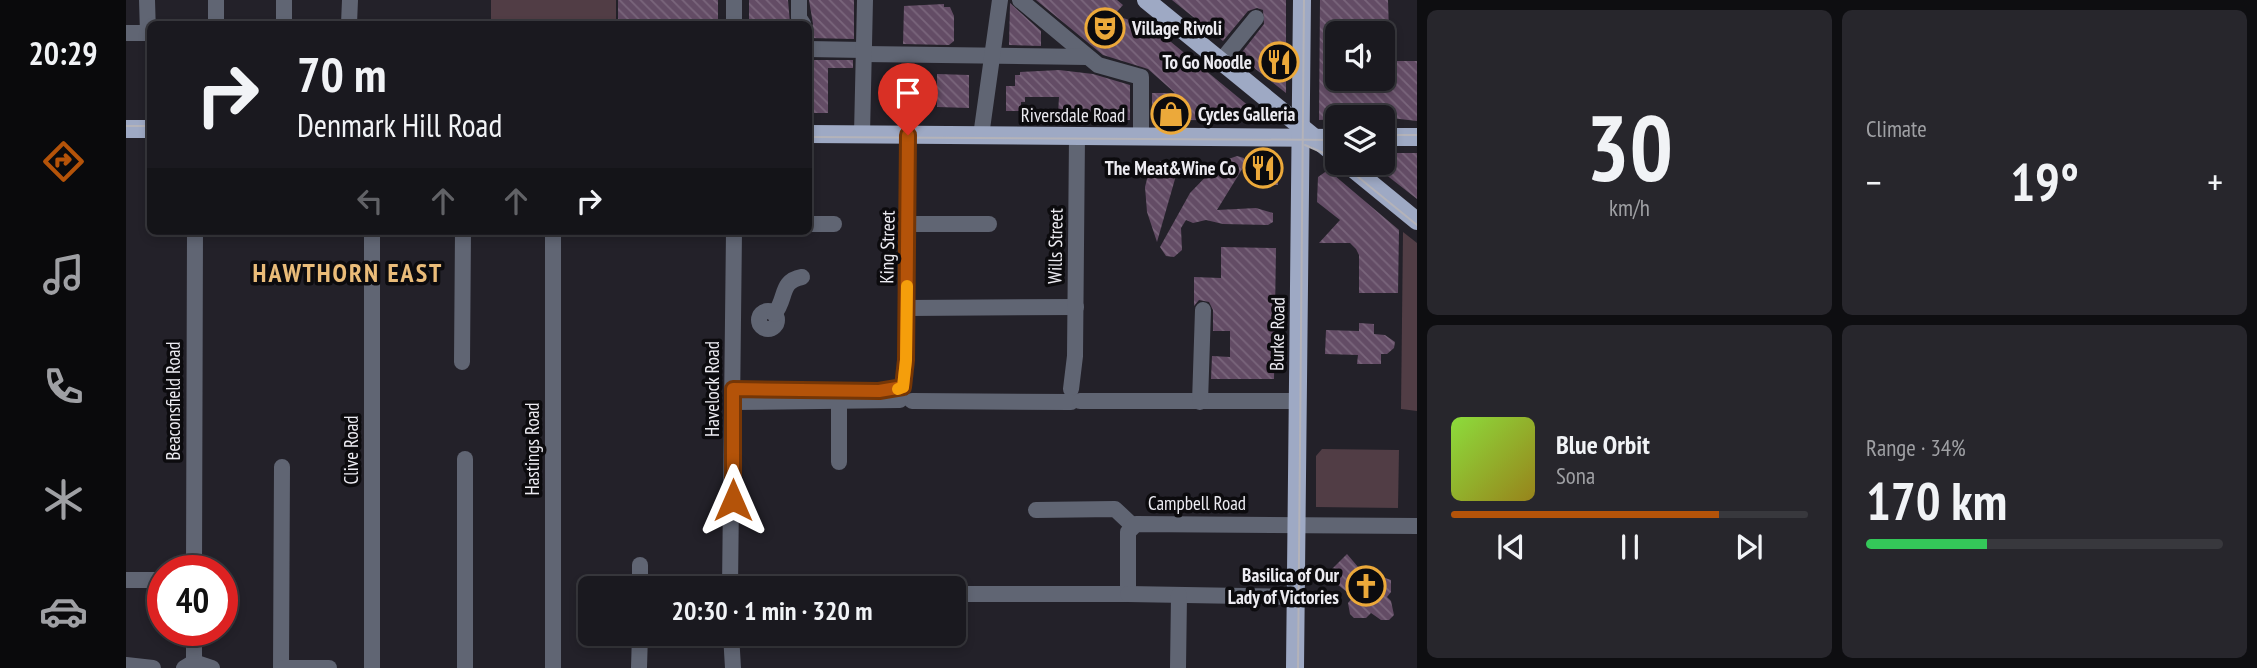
<!DOCTYPE html>
<html lang="en">
<head>
<meta charset="utf-8">
<style>
  :root { --surface:#1a191f; --page:#27262c; --text:#f1f3f6; --muted:#9fa0a4; --line:#38383d; --accent:#b45309 }
  body { margin:0; font-family:"PT Sans Narrow",sans-serif; background:var(--page); color:var(--text); height:100vh; display:flex; flex-direction:column; font-size:26px; white-space:nowrap }
  * { box-sizing:border-box; margin:0 }
  p { font-size:23px; color:var(--muted) }
  .icon { flex:none; width:38px; height:38px; fill:none; stroke:currentColor; stroke-width:2; stroke-linecap:round; stroke-linejoin:round }
  .map { position:relative; flex:1; overflow:hidden }
  .sheet { display:flex; flex-direction:column; gap:10px; padding:10px; background:#0e0e11; width:840px }
  .sheet>* { flex:none }
  .hud { position:absolute; left:21px; top:21px; width:665px; height:214px; border-radius:10px; box-shadow:0 4px 10px #0003,0 0 0 2px var(--line); background:#1a191f; color:var(--text); overflow:hidden }
  .buttons { position:absolute; left:1199px; top:21px; display:grid; gap:14px }
  .buttons a { display:grid; place-items:center; width:70px; height:70px; border-radius:10px; background:var(--surface); box-shadow:0 4px 10px #0003,0 0 0 2px var(--line); font-size:35px }
  .speed { position:absolute; left:21px; top:555px; display:flex; gap:14px; font-size:35px; font-weight:700; text-align:center }
  .speed>* { display:grid; place-content:center; width:91px; height:91px; border-radius:50%; background:var(--surface); box-shadow:0 4px 10px #0003,0 0 0 2px var(--line); line-height:1 }
  .speed .limit { border:10px solid #d22; background:#fff; color:#111 }
  .pin { position:absolute; display:grid; place-items:center; width:60px; height:60px; color:#fff; margin:-72px -30px; border-radius:50% 50% 50% 0; rotate:-45deg; box-shadow:0 0 7px #0007 }
  .pin .icon { rotate:45deg }
  .me { position:absolute; width:77px; margin:-38px; rotate:0deg; stroke-linejoin:round; filter:drop-shadow(0 0 5px #0008) }
  .turn { display:flex; align-items:center; gap:24px; height:147px; padding:0 35px; font-size:32px }
  .turn .icon { width:91px; height:91px; stroke-width:2.5 }
  .turn b { display:block; font-size:49px; line-height:60px }
  .lanes { display:flex; align-items:center; height:66px; padding:0 35px; background:#0003; justify-content:center; gap:35px; direction:ltr }
  .lanes .off { opacity:.35 }
  .big { font-size:52px; font-weight:700; line-height:1.1 }
  .sheet .tile { flex:1; display:flex; flex-direction:column; justify-content:center; gap:10px; min-width:0; padding:0 24px; border-radius:10px; background:var(--page) }
  .sheet .dial { align-items:center; gap:0 }
  .dial b { font-size:91px; line-height:1 }
  .song { display:flex; align-items:center; gap:21px }
  .cover { width:84px; height:84px; border-radius:10px; background:linear-gradient(135deg,hsl(90 70% 55%),hsl(50 70% 35%)) }
  .played { height:7px; border-radius:4px; background:linear-gradient(90deg,var(--accent) 75%,var(--line) 75%) }
  .keys { display:flex; justify-content:space-around; direction:ltr }
  .heat { display:flex; justify-content:space-between; align-items:center; font-size:38px; direction:ltr }
  .charge { height:10px; border-radius:5px; background:linear-gradient(90deg,#34c759 34%,var(--line) 0) }
  .sheet .tiles { flex:1; display:grid; gap:10px; grid-template-columns:repeat(2,1fr) }
  .trip { position:absolute; left:452px; top:576px; width:388px; height:70px; border-radius:10px; background:var(--surface); box-shadow:0 4px 10px #0003,0 0 0 2px var(--line); font-weight:700; line-height:70px; text-align:center }
  main { display:flex; flex:1; min-height:0 }
  .tabs { display:flex; flex-direction:column; width:126px; justify-content:space-around; align-items:center; background:#0a0a0c; color:var(--muted) }
  .tabs .icon { width:49px; height:49px }
  .tabs .active { color:var(--accent) }
  .tabs b { font-size:32px; color:var(--text) }
  .map>svg:first-child { display:block }
  .park { fill:#513d45 }
  .building { fill:url(#building-back-hatch) }
  .lines { fill:none; stroke-linecap:round; stroke-linejoin:round }
  .minor { stroke:#606573; stroke-width:16 }
  .major { stroke:#9ea9c4; stroke-width:18 }
  .tram { stroke:#b4b3b9; stroke-width:2 }
  .route-casing { stroke:#753606; stroke-width:18 }
  .route { stroke:#b45309; stroke-width:12 }
  .slow { stroke:#f59e0b; stroke-width:12 }
  .labels { text-anchor:middle; stroke-width:7; stroke-linejoin:round; paint-order:stroke }
  .poi-label { font-size:19px; font-weight:bold; fill:#ecebf1; stroke:#0c0b0e; text-anchor:end }
  .street-label { font-size:19px; fill:#ecebf1; stroke:#0c0b0e }
  .district-label { font-size:26px; font-weight:bold; letter-spacing:2px; fill:#eabc79; stroke:#0c0b0e }
</style>
</head>
<body>
<main>
<nav class="tabs">
<b>20:29</b>
<svg class="icon active" aria-label="directions" viewBox="0 0 24 24"><path d="M12 3l9 9-9 9-9-9zM9 14v-3h6M13 9l2 2-2 2"/></svg>
<svg class="icon" aria-label="music" viewBox="0 0 24 24"><path d="M9 18V5l10-2v13"/><circle cx="6" cy="18" r="3"/><circle cx="16" cy="16" r="3"/></svg>
<svg class="icon" aria-label="phone" viewBox="0 0 24 24"><path d="M5 4h4l2 5-3 2q2 4 5 5l2-3 5 2v4C11 20 4 13 5 4z"/></svg>
<svg class="icon" aria-label="climate" viewBox="0 0 24 24"><path d="M12 3v18M4 7l16 10M4 17L20 7"/></svg>
<svg class="icon" aria-label="car" viewBox="0 0 24 24"><path d="M5 17H2v-5l4-1 3-4h7l3 4 3 1v5h-3M9 17h6M6 11h13"/><circle cx="7" cy="17" r="2"/><circle cx="17" cy="17" r="2"/></svg>
</nav>
<div class="map">
<svg width="1291" height="668" viewBox="0 0 1291 668">
  <defs>
    <pattern id="building-back-hatch" width="6" height="6" patternUnits="userSpaceOnUse" patternTransform="scale(1.75)"><rect width="6" height="6" fill="#634c65"/><path d="M-1 5l2 2M0 0l6 6M5-1l2 2" fill="none" stroke="#7a667c"/></pattern>
  </defs>
  <rect width="100%" height="100%" fill="#232129"/>
  <!-- park -->
  <g class="park">
    <rect x="365" y="0" width="125" height="24"/>
    <polygon points="1277,232 1291,243 1291,411 1275,409"/>
    <polygon points="1196,449 1273,450 1272,508 1190,507 1190,456"/>
  </g>
  <!-- building -->
  <g class="building">
    <rect x="492" y="0" width="100" height="24"/>
    <polygon points="623,0 662,0 664,23 623,24"/>
    <polygon points="683,0 728,0 728,39 682,38 687,24"/>
    <polygon points="910,0 991,0 997,5 988,15 1028,28 1141,121 1061,120 1058,113 1027,113 1026,120 1026,93 1049,93 1022,69 977,55"/>
    <polygon points="1046,0 1160,0 1160,93 1113,56 1138,24 1137,10 1131,8 1122,11 1097,41"/>
    <polygon points="1194,0 1262,0 1263,33 1211,33 1211,79 1256,79 1256,61 1291,61 1291,121 1256,117 1193,120"/>
    <polygon points="884,3 915,31 915,46 883,45"/>
    <polygon points="818,4 818,7 824,7 828,16 828,41 823,45 777,44 778,6"/>
    <polygon points="682,60 727,60 727,68 702,68 702,113 682,113"/>
    <polygon points="933,70 967,74 1004,85 1004,120 936,120 936,114 932,114 933,97 899,97 899,102 895,102 895,111 880,111 880,86 889,86 889,75 894,75 894,72"/>
    <polygon points="811,74 843,75 843,108 811,107"/>
    <polygon points="1256,153 1291,153 1291,199 1245,163 1256,163"/>
    <polygon points="1111,156 1118,158 1118,166 1091,210 1130,208 1147,213 1147,222 1142,225 1097,224 1080,220 1067,223 1060,220 1055,228 1056,250 1048,257 1040,256 1034,247 1064,193 1094,162"/>
    <polygon points="1138,157 1152,157 1152,185 1138,185 1138,179 1135,179"/>
    <polygon points="1035,161 1044,163 1051,172 1031,242 1021,212 1019,187 1023,171 1028,164"/>
    <polygon points="1202,170 1273,230 1272,293 1233,293 1233,255 1230,249 1224,243 1193,243 1214,220 1191,202 1192,177"/>
    <polygon points="1095,247 1150,248 1148,379 1085,379 1086,356 1104,357 1104,331 1087,331 1087,310 1083,302 1073,300 1068,306 1068,277 1095,278"/>
    <polygon points="1233,323 1248,324 1248,334 1259,335 1269,342 1268,348 1261,354 1255,354 1255,364 1231,364 1232,355 1199,354 1200,330 1233,331"/>
    <polygon points="1221,554 1244,581 1250,575 1265,580 1265,592 1261,597 1265,601 1268,615 1263,620 1255,620 1245,613 1240,618 1228,618 1224,614 1222,603 1227,597 1200,575"/>
  </g>
  <g class="lines">
    <!-- minor -->
    <g class="minor">
      <polyline points="21,0 22,33"/>
      <polyline points="90,0 90,24"/>
      <polyline points="673,0 673,18 677,24"/>
      <polyline points="894,0 972,65 1015,77 1015,136"/>
      <polyline points="158,24 158,0"/>
      <polyline points="223,24 224,0"/>
      <polyline points="608,24 608,0"/>
      <polyline points="0,33 24,33"/>
      <polyline points="682,49 738,50"/>
      <polyline points="738,54 961,57"/>
      <polyline points="1095,61 1130,18"/>
      <polyline points="736,134 739,0"/>
      <polyline points="855,136 874,0"/>
      <polyline points="682,224 708,224"/>
      <polyline points="782,224 863,224"/>
      <polyline points="246,231 246,668"/>
      <polyline points="781,308 950,307"/>
      <circle cx="642" cy="320" r="9"/>
      <path d="M 648,314 C 661,300 653,281 676,277"/>
      <polyline points="336,362 337,231"/>
      <polyline points="777,387 780,360 782,135"/>
      <polyline points="607,389 664,390"/>
      <polyline points="945,389 949,356 951,136"/>
      <polyline points="786,401 945,402"/>
      <polyline points="954,401 1172,401"/>
      <polyline points="607,402 774,400"/>
      <polyline points="1074,402 1077,310"/>
      <polyline points="713,462 713,391"/>
      <polyline points="910,510 989,509 1006,525"/>
      <polyline points="68,570 69,231"/>
      <polyline points="0,580 37,580"/>
      <polyline points="514,588 514,565"/>
      <polyline points="604,588 608,231"/>
      <polyline points="828,594 1002,594 1002,532 1010,524 1291,526"/>
      <polyline points="1002,594 1170,597"/>
      <polyline points="68,630 68,662"/>
      <polyline points="605,634 607,668"/>
      <polyline points="0,665 27,668"/>
      <polyline points="58,668 68,662 86,668"/>
      <polyline points="155,668 156,467"/>
      <polyline points="157,668 203,668"/>
      <polyline points="339,668 339,459"/>
      <polyline points="427,668 427,231"/>
      <polyline points="513,668 514,634"/>
      <polyline points="1052,668 1053,595"/>
    </g>
    <!-- major -->
    <g class="major">
      <polyline points="1020,0 1211,156"/>
      <polyline points="0,129 24,129"/>
      <polyline points="682,134 1211,138"/>
      <polyline points="1256,137 1291,137"/>
      <polyline points="1220,163 1291,221"/>
      <polyline points="1169,668 1176,0"/>
    </g>
    <!-- tram -->
    <g class="tram">
      <polyline points="0,126 24,126"/>
      <polyline points="1256,135 1291,135"/>
      <polyline points="682,137 1211,140"/>
      <polyline points="1179,145 1211,159"/>
      <polyline points="1215,163 1291,225"/>
      <polyline points="1172,668 1178,0"/>
    </g>
  </g>
  <g class="lines">
    <!-- route casing -->
    <g class="route-casing">
      <polyline id="route" points="607,500 607,389 753,391 777,387 780,360 782,135"/>
    </g>
    <!-- route -->
    <use href="#route" class="route"/>
    <!-- slow -->
    <polyline class="slow" points="772,389 777,387 780,360 781,286"/>
  </g>
  <!-- icons -->
  <defs>
    <g id="theatre-ring" transform="scale(2.0125)"><circle r="9.5" fill="#0c0b0e" stroke="#eca93a" stroke-width="1.5"/><path d="M-5-5.5Q0-4 5-5.5V0Q5 5 0 6Q-5 5-5 0ZM-3.3-2.5H-1v1.5H-3.3ZM1-2.5H3.3v1.5H1ZM-2.8 1Q0 5.5 2.8 1Z" fill="#eca93a"/></g>
    <g id="restaurant-ring" transform="scale(2.0125)"><circle r="9.5" fill="#0c0b0e" stroke="#eca93a" stroke-width="1.5"/><path d="M-5-6h1v4h1v-4h1v4h1v-4h1v5L-1.5 .5V6h-2V.5L-5-1ZM5-6V6H3V1.5H1.5Q1.5-4 5-6Z" fill="#eca93a"/></g>
    <g id="shop-ring" transform="scale(2.0125)"><circle r="9.5" fill="#0c0b0e" stroke="#eca93a" stroke-width="1.5"/><path d="M-5-2.5h2.3a2.7 3.5 0 0 1 5.4 0H5L5.5 6h-11ZM-1.5-2.5h3a1.5 2.3 0 0 0-3 0Z" fill="#eca93a"/></g>
    <g id="church-ring" transform="scale(2.0125)"><circle r="9.5" fill="#0c0b0e" stroke="#eca93a" stroke-width="1.5"/><path d="M-1.2-6h2.4v3.5h3.3v2.4h-3.3V6h-2.4V-.1h-3.3v-2.4h3.3Z" fill="#eca93a"/></g>
  </defs>
  <g fill-rule="evenodd">
    <use href="#theatre-ring" x="979" y="28"/>
    <use href="#restaurant-ring" x="1153" y="62"/>
    <use href="#shop-ring" x="1045" y="114"/>
    <use href="#restaurant-ring" x="1137" y="168"/>
    <use href="#church-ring" x="1240" y="586"/>
  </g>
  <g class="labels">
    <!-- poi labels -->
    <g class="poi-label">
      <text x="1006" y="35" text-anchor="start">Village Rivoli</text>
      <text x="1126" y="69">To Go Noodle</text>
      <text x="1072" y="121" text-anchor="start">Cycles Galleria</text>
      <text x="1110" y="175">The Meat&amp;Wine Co</text>
      <text x="1213" y="582">Basilica of Our<tspan x="1213" dy="22">Lady of Victories</tspan></text>
    </g>
    <!-- street labels -->
    <g class="street-label">
      <text x="947" y="122">Riversdale Road</text>
      <text transform="translate(929 246) rotate(-89)" y="7">Wills Street</text>
      <text transform="translate(761 247) rotate(-89)" y="7">King Street</text>
      <text transform="translate(1151 334) rotate(-89)" y="7">Burke Road</text>
      <text transform="translate(586 389) rotate(-90)" y="7">Havelock Road</text>
      <text transform="translate(47 401) rotate(-90)" y="7">Beaconsfield Road</text>
      <text transform="translate(406 449) rotate(-90)" y="7">Hastings Road</text>
      <text transform="translate(225 450) rotate(-90)" y="7">Clive Road</text>
      <text x="1071" y="510">Campbell Road</text>
    </g>
    <!-- district labels -->
    <g class="district-label">
      <text x="222" y="282">HAWTHORN EAST</text>
    </g>
  </g>
</svg>
<div class="buttons">
<a><svg class="icon" aria-label="sound" viewBox="0 0 24 24"><path d="M4 9h4l5-4v14l-5-4H4zM17 9q2 3 0 6"/></svg></a>
<a><svg class="icon" aria-label="layers" viewBox="0 0 24 24"><path d="M12 4l9 5-9 5-9-5zM3 14l9 5 9-5"/></svg></a>
</div>
<div class="speed"><div class="limit">40</div></div>
<div class="pin" style="left:782px;top:135px;background:#d93025"><svg class="icon" aria-label="arrive" viewBox="0 0 24 24"><path d="M6 21V4h12l-3 4 3 4H6"/></svg></div>
<svg class="me" style="left:607px;top:500px" viewBox="-20 -20 40 40"><path d="M0-17L14 15 0 8-14 15z" fill="#b45309" stroke="#fff" stroke-width="4"/></svg>
<div class="trip">20:30 · 1 min · 320 m</div>
<div class="hud">
<div class="turn"><svg class="icon" aria-label="right" viewBox="0 0 24 24"><path d="M7 20v-9h11M14 6l5 5-5 5"/></svg><div><b>70 m</b>Denmark Hill Road</div></div>
<div class="lanes"><svg class="icon off" aria-label="left" viewBox="0 0 24 24"><path d="M17 20v-9H6M10 6l-5 5 5 5"/></svg><svg class="icon off" aria-label="ahead" viewBox="0 0 24 24"><path d="M12 20V5M6 11l6-6 6 6"/></svg><svg class="icon off" aria-label="ahead" viewBox="0 0 24 24"><path d="M12 20V5M6 11l6-6 6 6"/></svg><svg class="icon" aria-label="right" viewBox="0 0 24 24"><path d="M7 20v-9h11M14 6l5 5-5 5"/></svg></div>
</div>
</div>
<section class="sheet">
<div class="tiles">
<div class="tile dial"><b>30</b><p>km/h</p></div>
<div class="tile"><p>Climate</p>
<div class="heat"><a>−</a><b class="big">19°</b><a>+</a></div>
</div>
<div class="tile">
<div class="song"><i class="cover"></i><div><b>Blue Orbit</b><p>Sona</p></div></div>
<div class="played"></div>
<div class="keys"><svg class="icon" aria-label="previous" viewBox="0 0 24 24"><path d="M18 5L8 12l10 7zM5 5v14"/></svg><svg class="icon" aria-label="pause" viewBox="0 0 24 24"><path d="M8 5v14M16 5v14"/></svg><svg class="icon" aria-label="next" viewBox="0 0 24 24"><path d="M6 5l10 7-10 7zM19 5v14"/></svg></div>
</div>
<div class="tile"><p>Range · 34%</p><b class="big">170 km</b><div class="charge"></div></div>
</div>
</section>
</main>
</body>
</html>
